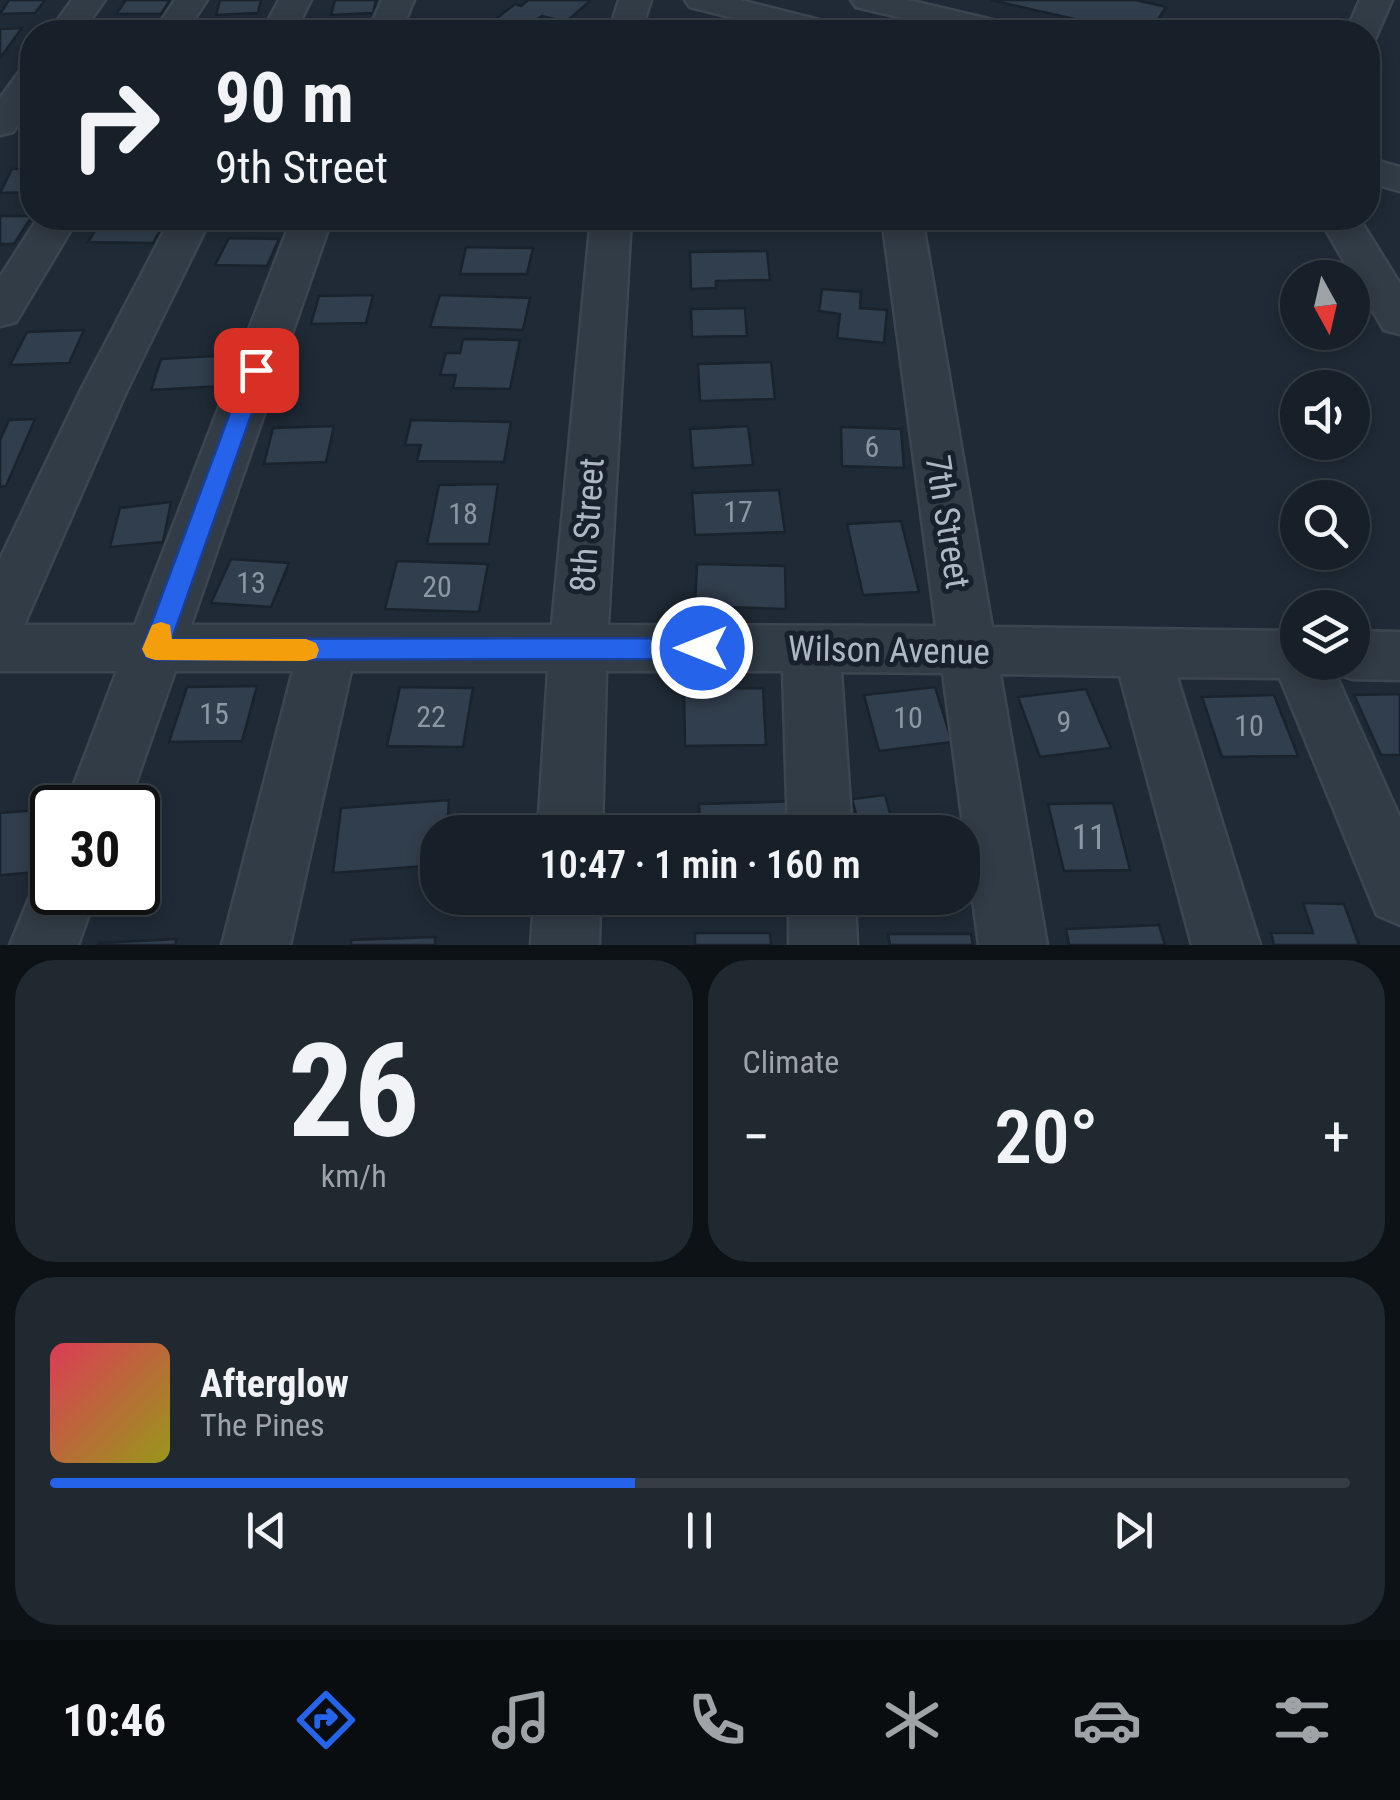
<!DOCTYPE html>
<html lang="en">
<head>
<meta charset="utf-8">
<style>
  :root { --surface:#172028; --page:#202830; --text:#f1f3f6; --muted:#9ea3a8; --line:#363e45; --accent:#2563eb }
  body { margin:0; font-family:"Roboto Condensed",sans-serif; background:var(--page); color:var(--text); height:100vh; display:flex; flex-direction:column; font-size:38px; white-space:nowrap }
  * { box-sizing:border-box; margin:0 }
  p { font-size:32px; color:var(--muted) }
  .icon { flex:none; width:55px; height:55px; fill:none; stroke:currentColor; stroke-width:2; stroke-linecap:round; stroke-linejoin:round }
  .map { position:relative; height:945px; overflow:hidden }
  .details { display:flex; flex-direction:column; gap:15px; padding:15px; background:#0d1216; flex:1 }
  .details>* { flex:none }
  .top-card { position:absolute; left:20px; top:20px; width:1360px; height:210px; border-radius:40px; box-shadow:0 5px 15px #0003,0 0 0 2px var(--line); background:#172028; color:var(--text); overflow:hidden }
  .needle { width:65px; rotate:172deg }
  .fabs { position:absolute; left:1280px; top:260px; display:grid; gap:20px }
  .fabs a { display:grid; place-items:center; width:90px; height:90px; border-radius:50%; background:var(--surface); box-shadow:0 5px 15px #0003,0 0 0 2px var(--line); font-size:50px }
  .speed { position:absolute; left:30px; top:785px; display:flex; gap:20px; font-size:50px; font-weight:700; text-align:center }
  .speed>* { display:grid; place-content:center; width:130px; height:130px; border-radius:50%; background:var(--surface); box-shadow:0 5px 15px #0003,0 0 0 2px var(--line); line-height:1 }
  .speed .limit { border:5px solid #111; border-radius:15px; background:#fff; color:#111 }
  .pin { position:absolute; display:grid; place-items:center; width:85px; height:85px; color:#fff; margin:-42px; border-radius:20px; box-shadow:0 5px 15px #0006 }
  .me { position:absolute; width:110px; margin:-55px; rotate:270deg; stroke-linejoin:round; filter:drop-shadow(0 0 8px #0008) }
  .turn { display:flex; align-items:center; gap:35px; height:210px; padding:0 30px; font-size:45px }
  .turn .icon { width:130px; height:130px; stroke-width:2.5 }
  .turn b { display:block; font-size:70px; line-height:85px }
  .big { font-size:75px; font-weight:600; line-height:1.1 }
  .details .tile { flex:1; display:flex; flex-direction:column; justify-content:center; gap:15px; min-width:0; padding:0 35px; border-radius:40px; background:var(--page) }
  .details .dial { align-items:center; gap:0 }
  .dial b { font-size:130px; line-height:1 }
  .song { display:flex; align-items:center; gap:30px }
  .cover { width:120px; height:120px; border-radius:15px; background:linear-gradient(135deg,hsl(350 70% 55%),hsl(60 70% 35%)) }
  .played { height:10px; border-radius:5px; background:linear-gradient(90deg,var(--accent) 45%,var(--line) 45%) }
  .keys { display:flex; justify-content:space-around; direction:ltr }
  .heat { display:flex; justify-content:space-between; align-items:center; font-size:55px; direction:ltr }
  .details .tiles { flex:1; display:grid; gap:15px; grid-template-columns:1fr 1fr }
  .tile:last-child { grid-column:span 2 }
  .trip { position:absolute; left:420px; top:815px; width:560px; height:100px; border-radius:40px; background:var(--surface); box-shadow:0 5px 15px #0003,0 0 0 2px var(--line); font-weight:600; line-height:100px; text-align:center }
  .dock { display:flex; height:160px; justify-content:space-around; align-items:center; background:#090d10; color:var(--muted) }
  .dock .icon { width:70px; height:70px }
  .dock .selected { color:var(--accent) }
  .dock b { font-size:45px; color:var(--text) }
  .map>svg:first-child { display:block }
  .building { fill:#313e4d; stroke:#1a232d; stroke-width:2.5 }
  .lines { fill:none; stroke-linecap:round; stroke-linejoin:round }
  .minor-casing { stroke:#3c4550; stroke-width:5 }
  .minor { fill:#323c46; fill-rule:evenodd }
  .route { fill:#2563eb; stroke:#184099; stroke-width:2.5 }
  .slow { fill:#f59e0b }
  .labels { text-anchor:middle; stroke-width:10; stroke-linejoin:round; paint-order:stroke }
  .number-label { font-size:30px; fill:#8b97a4 }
  .street-label { font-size:35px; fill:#acb7c3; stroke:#18212b }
  .near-number-label { font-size:35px; fill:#8b97a4 }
</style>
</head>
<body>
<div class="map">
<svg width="1400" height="945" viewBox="0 0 1400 945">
  <rect width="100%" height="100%" fill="#1f2a36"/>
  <!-- building -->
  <g class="building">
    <polygon points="9,0 45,0 35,13 0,14"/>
    <polygon points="126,0 170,0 161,14 116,14"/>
    <polygon points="220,0 261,0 258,13 216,15"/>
    <polygon points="335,0 376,0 373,13 331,15"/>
    <polygon points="528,0 591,0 566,22 542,16 516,32 479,32 515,4 521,6"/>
    <polygon points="991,0 1136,0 1166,7 1150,32 1131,32"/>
    <polygon points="22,28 0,58 0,29"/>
    <polygon points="12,169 32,169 32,192 0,193"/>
    <polygon points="0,216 32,216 14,244 0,244"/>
    <polygon points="103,218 108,218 166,219 153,243 88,242"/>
    <polygon points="692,218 743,218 744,225 692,227"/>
    <polygon points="820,218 870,218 872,228 822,229"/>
    <polygon points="229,238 279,239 267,266 215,265"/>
    <polygon points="466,247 533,248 527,274 460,274"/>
    <polygon points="767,251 770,280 716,281 716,288 691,289 690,252"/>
    <polygon points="822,289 861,292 860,308 887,310 884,343 837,338 840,314 819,311"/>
    <polygon points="373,295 366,323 311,324 319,296"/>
    <polygon points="440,295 530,298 523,330 430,327"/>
    <polygon points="745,308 747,336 692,337 691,309"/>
    <polygon points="84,330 69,363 10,365 27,332"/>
    <polygon points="463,339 520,340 510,389 453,388 456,375 440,375 446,353 460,353"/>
    <polygon points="231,355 223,386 151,390 161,359"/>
    <polygon points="771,362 775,399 700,401 698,364"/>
    <polygon points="35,419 6,486 0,487 0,440 9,420"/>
    <polygon points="411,420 511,422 504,462 417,461 421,445 405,445"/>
    <polygon points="334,426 326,462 264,464 273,428"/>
    <polygon points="748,426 753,465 693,468 690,429"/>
    <polygon points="841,427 901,429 904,468 842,466"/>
    <polygon points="498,484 489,544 427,544 439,485"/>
    <polygon points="779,490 785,532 695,535 692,493"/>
    <polygon points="171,502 163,542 110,547 120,508"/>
    <polygon points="901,521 919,592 863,595 847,524"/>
    <polygon points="231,559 289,563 271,607 211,603"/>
    <polygon points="397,561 488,564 479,612 385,609"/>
    <polygon points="697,564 785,566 786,609 695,606"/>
    <polygon points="257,686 242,741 169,742 187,687"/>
    <polygon points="400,687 473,688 463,747 387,746"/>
    <polygon points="935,687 952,742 879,751 864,695"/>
    <polygon points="763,688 766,745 685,746 684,689"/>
    <polygon points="1086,689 1111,748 1040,757 1018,697"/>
    <polygon points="1400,694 1400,755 1381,755 1354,695"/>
    <polygon points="1274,695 1298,756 1222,757 1202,697"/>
    <polygon points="885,795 895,832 861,832 852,799"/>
    <polygon points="449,800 447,832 438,832 438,865 333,873 341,808"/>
    <polygon points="803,801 806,832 700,832 699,804"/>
    <polygon points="1113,803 1130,870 1064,871 1048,804"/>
    <polygon points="52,809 52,824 38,872 0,875 0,813"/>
    <polygon points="1303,903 1344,904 1359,945 1274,945 1271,933 1313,933"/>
    <polygon points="1159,925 1165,945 1069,945 1066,929"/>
    <polygon points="695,933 770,933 771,945 695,945"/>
    <polygon points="888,934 971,934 973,945 890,945"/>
    <polygon points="435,937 435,945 351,945 351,940"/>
    <polygon points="177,939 175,945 98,945 99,943"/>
  </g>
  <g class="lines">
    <!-- minor casing -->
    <g class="minor-casing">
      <g id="minor">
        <polygon points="72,0 105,0 82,32 49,32"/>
        <polygon points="175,0 207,0 186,32 154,32"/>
        <polygon points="279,0 311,0 295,32 262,32"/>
        <polygon points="382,0 414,0 401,32 368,32"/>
        <polygon points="619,0 651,0 641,32 609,32"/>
        <polygon points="685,0 740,0 839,25 844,32 789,32 690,7"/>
        <polygon points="851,0 908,0 1014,25 1019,32 962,32 856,7"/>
        <polygon points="1360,0 1392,0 1375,39 1368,41 1368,32 1346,32"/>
        <polygon points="32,67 32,103 13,132 0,135 0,98 20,71"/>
        <polygon points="1368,158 1400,167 1400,191 1368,182"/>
        <polygon points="38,218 78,218 16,322 0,326 0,277"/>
        <polygon points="171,218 211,218 126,392 24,625 135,625 292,218 332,218 191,625 552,625 591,218 631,218 608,625 936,626 882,218 922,218 992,627 1298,631 1298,662 1352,662 1352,631 1400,632 1400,680 1352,679 1335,673 1400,818 1400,925 1377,915 1280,678 1177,677 1260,945 1192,945 1120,676 1000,674 1047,945 979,945 943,673 841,672 852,832 788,832 783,671 606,671 602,832 538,832 548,671 351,671 290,945 222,945 293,671 175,671 127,808 65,808 117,671 0,671 0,559 80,392"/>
        <polygon points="1319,218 1359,218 1400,284 1400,334 1384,330"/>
        <polygon points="52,865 52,892 97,892 78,945 10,945 41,870"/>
        <polygon points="534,898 600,898 599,945 531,945"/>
        <polygon points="789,898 855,898 857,945 789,945"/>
      </g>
    </g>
    <!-- minor -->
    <use href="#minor" class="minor"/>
  </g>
  <!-- route -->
  <polygon class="route" points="256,363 267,370 172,639 702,638 712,641 715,648 712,656 702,659 155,660 146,657 142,649 246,370"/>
  <!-- slow -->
  <polygon class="slow" points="161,622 170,625 172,639 306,639 316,643 319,650 316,658 306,661 155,660 146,657 142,649 152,625"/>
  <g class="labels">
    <!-- number labels -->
    <g class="number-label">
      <text x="872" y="457">6</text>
      <text x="738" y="522">17</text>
      <text x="463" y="524">18</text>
      <text x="251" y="593">13</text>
      <text x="437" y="597">20</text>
      <text x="214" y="724">15</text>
      <text x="431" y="727">22</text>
      <text x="908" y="728">10</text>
      <text x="1064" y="732">9</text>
      <text x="1249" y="736">10</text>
    </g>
    <!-- street labels -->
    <g class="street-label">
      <text transform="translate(948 522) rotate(81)" y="12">7th Street</text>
      <text transform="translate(587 525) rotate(-86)" y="12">8th Street</text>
      <text transform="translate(889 650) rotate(1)" y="12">Wilson Avenue</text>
    </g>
    <!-- near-number labels -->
    <g class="near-number-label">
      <text x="1089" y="849">11</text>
    </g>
  </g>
</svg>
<div class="fabs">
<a><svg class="needle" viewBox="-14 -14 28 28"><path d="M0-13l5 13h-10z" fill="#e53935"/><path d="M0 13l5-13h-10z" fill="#9ea3a8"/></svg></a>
<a><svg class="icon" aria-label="sound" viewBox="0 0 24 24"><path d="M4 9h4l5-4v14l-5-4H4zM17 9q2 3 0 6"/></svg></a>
<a><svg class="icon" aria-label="search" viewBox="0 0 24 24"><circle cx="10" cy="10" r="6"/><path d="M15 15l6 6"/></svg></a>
<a><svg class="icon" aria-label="layers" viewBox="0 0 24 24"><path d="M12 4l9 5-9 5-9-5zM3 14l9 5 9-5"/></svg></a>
</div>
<div class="speed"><div class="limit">30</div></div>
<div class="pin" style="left:256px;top:370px;background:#d93025"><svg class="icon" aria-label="arrive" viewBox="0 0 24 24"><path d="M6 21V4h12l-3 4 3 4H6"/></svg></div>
<svg class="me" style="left:702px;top:648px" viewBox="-20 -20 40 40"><circle r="17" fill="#2563eb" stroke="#fff" stroke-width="3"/><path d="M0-11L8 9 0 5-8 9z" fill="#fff"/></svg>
<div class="trip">10:47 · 1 min · 160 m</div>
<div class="top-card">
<div class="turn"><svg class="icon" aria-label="right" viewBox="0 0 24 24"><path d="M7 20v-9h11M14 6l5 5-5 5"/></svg><div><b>90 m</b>9th Street</div></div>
</div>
</div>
<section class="details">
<div class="tiles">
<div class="tile dial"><b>26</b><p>km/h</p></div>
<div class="tile"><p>Climate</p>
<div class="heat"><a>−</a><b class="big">20°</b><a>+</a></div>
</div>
<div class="tile">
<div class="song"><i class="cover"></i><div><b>Afterglow</b><p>The Pines</p></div></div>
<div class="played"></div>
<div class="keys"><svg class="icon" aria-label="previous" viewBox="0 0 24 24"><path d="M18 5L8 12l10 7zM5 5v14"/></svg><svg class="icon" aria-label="pause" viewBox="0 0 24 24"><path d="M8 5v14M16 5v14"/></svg><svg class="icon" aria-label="next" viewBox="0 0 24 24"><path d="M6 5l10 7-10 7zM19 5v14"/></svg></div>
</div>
</div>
</section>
<nav class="dock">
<b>10:46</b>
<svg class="icon selected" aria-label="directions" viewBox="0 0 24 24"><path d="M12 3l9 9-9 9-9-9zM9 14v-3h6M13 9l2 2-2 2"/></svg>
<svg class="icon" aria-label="music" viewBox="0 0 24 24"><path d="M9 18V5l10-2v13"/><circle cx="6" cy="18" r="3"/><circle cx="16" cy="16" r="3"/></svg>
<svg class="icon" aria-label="phone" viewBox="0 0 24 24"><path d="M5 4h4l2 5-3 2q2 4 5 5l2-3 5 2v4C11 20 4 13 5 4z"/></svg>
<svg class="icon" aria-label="climate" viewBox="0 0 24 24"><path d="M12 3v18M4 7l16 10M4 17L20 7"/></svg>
<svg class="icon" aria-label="car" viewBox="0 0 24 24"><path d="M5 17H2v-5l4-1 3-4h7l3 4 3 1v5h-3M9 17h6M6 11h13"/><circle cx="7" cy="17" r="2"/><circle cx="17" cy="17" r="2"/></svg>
<svg class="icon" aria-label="filters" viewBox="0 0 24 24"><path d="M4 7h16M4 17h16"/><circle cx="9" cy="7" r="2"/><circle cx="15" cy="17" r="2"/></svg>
</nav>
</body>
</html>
